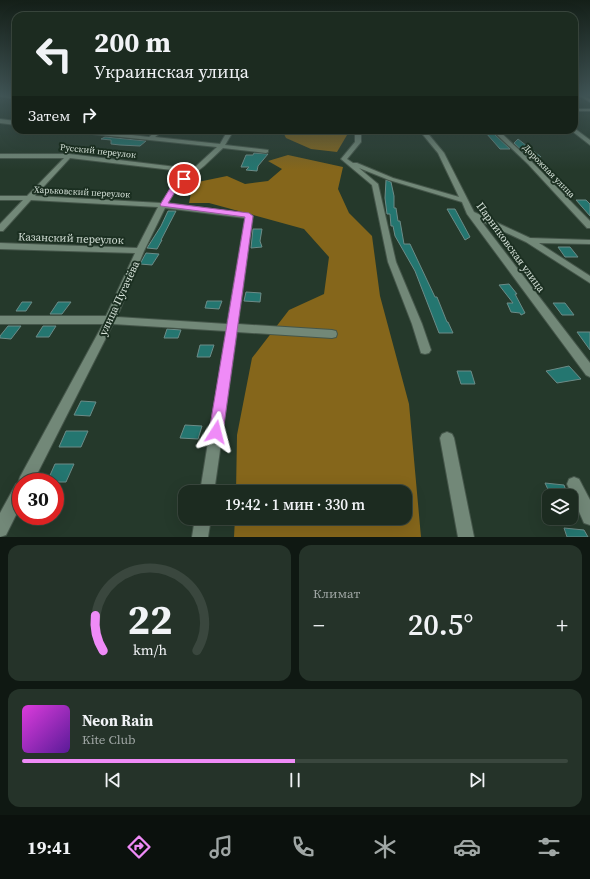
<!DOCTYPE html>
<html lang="ru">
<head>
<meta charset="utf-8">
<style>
  :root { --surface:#1c2b20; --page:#253329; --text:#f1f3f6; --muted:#a0a7a5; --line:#3a473e; --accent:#ef8bf7 }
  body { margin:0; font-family:"Source Serif 4",serif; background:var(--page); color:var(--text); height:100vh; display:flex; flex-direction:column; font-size:15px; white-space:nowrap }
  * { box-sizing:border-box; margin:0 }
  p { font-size:13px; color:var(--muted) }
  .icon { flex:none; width:22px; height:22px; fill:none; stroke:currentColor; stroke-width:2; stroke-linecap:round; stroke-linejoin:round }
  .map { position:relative; height:537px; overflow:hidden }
  .panel { display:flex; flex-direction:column; gap:8px; padding:8px; background:#0f1812; flex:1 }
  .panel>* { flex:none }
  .guide { position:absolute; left:12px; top:12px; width:566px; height:122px; border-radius:12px; box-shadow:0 4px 16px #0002,0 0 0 1px var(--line); background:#1c2b20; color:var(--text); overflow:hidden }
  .fabs { position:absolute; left:542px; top:489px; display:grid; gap:8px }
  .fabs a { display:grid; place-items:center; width:36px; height:36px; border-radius:8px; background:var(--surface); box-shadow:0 4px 16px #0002,0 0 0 1px var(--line); font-size:20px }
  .speed { position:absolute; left:12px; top:473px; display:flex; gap:8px; font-size:20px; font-weight:700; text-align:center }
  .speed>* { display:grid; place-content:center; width:52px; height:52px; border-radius:50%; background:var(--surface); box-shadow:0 4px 16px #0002,0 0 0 1px var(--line); line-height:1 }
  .speed .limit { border:6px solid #d22; background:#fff; color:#111 }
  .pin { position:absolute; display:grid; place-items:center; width:34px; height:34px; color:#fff; margin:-17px; border:2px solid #fff; border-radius:50%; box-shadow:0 1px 4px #0007 }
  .me { position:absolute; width:44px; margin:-22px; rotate:9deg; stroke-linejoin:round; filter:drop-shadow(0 0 3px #0008) }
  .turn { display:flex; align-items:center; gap:14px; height:84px; padding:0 16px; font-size:18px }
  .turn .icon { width:52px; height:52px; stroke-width:2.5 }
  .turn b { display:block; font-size:28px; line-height:34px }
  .then { display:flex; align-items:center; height:38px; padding:0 16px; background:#0003; gap:8px; font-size:15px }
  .big { font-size:30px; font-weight:600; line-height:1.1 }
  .panel .tile { flex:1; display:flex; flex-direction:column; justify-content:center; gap:6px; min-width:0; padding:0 14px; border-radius:12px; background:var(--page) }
  .panel .dial { align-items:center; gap:0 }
  .dial svg { height:104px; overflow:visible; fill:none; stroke:var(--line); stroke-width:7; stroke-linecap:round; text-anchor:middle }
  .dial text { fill:var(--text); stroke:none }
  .song { display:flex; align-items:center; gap:12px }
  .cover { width:48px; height:48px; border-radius:6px; background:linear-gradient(135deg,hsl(300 70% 55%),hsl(270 70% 35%)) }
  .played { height:4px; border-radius:2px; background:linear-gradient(90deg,var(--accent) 50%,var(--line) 50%) }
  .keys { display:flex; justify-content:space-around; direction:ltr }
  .heat { display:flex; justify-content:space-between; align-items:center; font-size:22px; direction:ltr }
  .panel .tiles { flex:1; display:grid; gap:8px; grid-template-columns:1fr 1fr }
  .tile:last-child { grid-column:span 2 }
  .trip { position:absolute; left:178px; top:485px; width:234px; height:40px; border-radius:12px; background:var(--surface); box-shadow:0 4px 16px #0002,0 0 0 1px var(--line); font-weight:600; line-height:40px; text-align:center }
  .menu { display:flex; height:64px; justify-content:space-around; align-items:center; background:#0b110d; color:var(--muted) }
  .menu .icon { width:28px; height:28px }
  .menu .active { color:var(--accent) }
  .menu b { font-size:18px; color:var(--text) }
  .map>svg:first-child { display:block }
  .forest { fill:#85661b }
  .building { fill:#247670; stroke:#6c8b87 }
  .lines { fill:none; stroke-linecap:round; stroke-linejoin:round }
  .street-casing { stroke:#45564a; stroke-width:2 }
  .street { fill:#728878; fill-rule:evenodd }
  .route { fill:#ef8bf7; stroke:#9b5aa1 }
  .labels { text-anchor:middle; stroke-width:4; stroke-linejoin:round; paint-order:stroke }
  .far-street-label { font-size:9px; fill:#d5e1d8; stroke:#1b2f21 }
  .street-label { font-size:11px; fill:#d5e1d8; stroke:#1b2f21 }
</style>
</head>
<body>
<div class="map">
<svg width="590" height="537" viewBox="0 0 590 537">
  <rect width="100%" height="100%" fill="#25392b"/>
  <!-- forest -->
  <g class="forest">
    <polygon points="282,130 341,130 347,135 337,152 311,149 286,138"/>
    <polygon points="288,155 343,167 338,189 349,213 372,236 380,296 409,404 421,537 234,537 235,518 405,518 405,492 236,492 237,435 252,358 289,310 324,294 329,257 304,229 209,203 189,203 193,183 227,176 245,184 268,181 282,169 268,161"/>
  </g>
  <!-- building -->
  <g class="building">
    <polygon points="486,133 493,133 510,149 500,149"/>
    <polygon points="105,137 146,141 140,146 120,145 111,144 111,140 101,139"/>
    <polygon points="518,139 541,157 529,157 514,143"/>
    <polygon points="254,153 268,154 258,166 257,171 246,170 249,167 241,167 246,155 253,155"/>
    <polygon points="386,180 391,182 394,196 394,208 396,208 398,221 400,221 404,244 410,244 435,297 437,297 447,322 448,322 453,333 439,333 415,271 395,236 393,226 391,226 390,214 387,214 385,198"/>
    <polygon points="576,200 586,200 590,204 590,216"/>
    <polygon points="447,209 455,209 470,237 465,240"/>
    <polygon points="168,211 176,211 161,240 162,240 157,249 147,248 161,226"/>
    <polygon points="253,229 262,229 260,241 262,247 251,248"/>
    <polygon points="558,247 570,247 578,257 565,257"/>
    <polygon points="146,253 159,254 152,265 140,264"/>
    <polygon points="509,284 517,294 515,294 525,313 521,315 520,313 511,312 507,303 513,303 499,285"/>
    <polygon points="246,292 261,293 260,302 244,301"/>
    <polygon points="207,301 222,301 219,309 205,308"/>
    <polygon points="22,302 32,302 26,311 16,311"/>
    <polygon points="58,302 71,302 62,314 50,314"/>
    <polygon points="553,303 565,303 574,315 562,315"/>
    <polygon points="8,326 21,326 11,339 0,338 0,336"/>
    <polygon points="43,326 56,326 49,337 36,337"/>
    <polygon points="167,329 181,330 178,338 164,338"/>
    <polygon points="577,332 590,332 590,350"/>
    <polygon points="200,345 214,345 210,357 197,357"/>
    <polygon points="569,366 581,379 557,383 546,371"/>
    <polygon points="457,371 471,371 475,384 461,384"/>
    <polygon points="81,401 96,402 90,416 74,415"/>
    <polygon points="185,425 202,426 198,439 180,438"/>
    <polygon points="66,431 88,431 81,447 59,447"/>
    <polygon points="55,464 74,464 66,482 47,482"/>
    <polygon points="545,483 564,485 568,496 551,496"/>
    <polygon points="564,528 584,530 588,537 567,537"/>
  </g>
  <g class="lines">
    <!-- street casing -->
    <g class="street-casing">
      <g id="street">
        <polygon points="0,95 16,97 16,99 0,96"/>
        <polygon points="578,95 582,95 590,99 590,102"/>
        <rect x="574" y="109" width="16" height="2"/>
        <polygon points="0,119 16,121 16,125 0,123"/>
        <polygon points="574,128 590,140 590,145 572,131 571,130 574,130"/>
        <path d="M 70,130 L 88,130 L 149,137 L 158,130 L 164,130 L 155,137 L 220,144 L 228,130 L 234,130 L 225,145 L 268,150 L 268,152 L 266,153 L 223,148 L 204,166 L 178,187 L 168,203 L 249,214 L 253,216 L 238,324 L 332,330 L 336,331 L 337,334 L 336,337 L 332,338 L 237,332 L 214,492 L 200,492 L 226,331 L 113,324 L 33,482 L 21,482 L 21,505 L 6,535 L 0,537 L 0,513 L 16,484 L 18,483 L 20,477 L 103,324 L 0,324 L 0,316 L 106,316 L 135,253 L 0,249 L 0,243 L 137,248 L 158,207 L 31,200 L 3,231 L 0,231 L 0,224 L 23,200 L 0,200 L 0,196 L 27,196 L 64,158 L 0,158 L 0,154 L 69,154 L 193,169 L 217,147 L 73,132 ZM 70,158 L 189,172 L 173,185 L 161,203 L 35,196 ZM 165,208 L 245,218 L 227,324 L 117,317 L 144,251 Z"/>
        <polygon points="355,130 361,130 361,142 347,159 353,163 357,163 393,178 459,197 438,153 419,130 425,130 444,153 474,212 530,238 590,240 590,244 539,243 590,276 590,283 526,242 481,221 590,363 590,377 586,375 467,214 462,202 389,180 359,168 378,184 396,262 422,324 431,350 429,353 425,354 421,353 412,324 388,262 372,185 341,159 355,142"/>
        <polygon points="492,130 498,130 532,162 590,221 590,228 587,228 528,164"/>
        <polygon points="447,432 452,434 454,438 474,537 458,537 440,438 442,434"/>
        <polygon points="574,477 579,479 590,500 590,525 584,523 567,484 569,479"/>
        <polygon points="195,518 211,518 208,537 192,537"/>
      </g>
    </g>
    <!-- street -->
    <use href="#street" class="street"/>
  </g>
  <!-- sky -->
  <linearGradient id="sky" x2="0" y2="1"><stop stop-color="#141f18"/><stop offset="0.56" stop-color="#405455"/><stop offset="1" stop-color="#405455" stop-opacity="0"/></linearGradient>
  <rect width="590" height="170" fill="url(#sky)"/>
  <!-- route -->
  <polygon class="route" points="182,177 188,179 178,187 168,203 249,213 253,216 223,432 221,436 216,438 211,436 209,432 245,217 161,206 160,205 172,185"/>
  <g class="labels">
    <!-- far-street labels -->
    <g class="far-street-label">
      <text transform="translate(98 151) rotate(6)" y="3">Русский переулок</text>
      <text transform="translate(549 171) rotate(46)" y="3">Дорожная улица</text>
      <text transform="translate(82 192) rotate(3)" y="3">Харьковский переулок</text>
    </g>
    <!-- street labels -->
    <g class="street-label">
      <text transform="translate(71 238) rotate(2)" y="4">Казанский переулок</text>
      <text transform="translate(511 247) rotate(54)" y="4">Парниковская улица</text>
      <text transform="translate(119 298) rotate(-65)" y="4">улица Пугачёва</text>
    </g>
  </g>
</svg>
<div class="fabs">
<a><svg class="icon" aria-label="layers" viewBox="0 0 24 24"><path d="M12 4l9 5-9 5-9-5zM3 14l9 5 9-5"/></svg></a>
</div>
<div class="speed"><div class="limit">30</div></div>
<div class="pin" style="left:184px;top:179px;background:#d93025"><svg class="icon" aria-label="arrive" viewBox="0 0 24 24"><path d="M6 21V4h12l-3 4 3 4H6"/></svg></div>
<svg class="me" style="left:216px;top:432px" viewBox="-20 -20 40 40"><path d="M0-17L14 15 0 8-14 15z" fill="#ef8bf7" stroke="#fff" stroke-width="4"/></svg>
<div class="trip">19:42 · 1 мин · 330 m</div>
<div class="guide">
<div class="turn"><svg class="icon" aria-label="left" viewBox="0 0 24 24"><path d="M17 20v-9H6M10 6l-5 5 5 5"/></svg><div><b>200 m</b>Украинская улица</div></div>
<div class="then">Затем<svg class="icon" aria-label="right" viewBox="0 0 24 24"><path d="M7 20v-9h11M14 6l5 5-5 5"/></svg></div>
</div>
</div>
<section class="panel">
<div class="tiles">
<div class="tile dial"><svg viewBox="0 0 100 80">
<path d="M14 69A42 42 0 1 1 86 69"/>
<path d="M14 69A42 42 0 0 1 8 42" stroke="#ef8bf7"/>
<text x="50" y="56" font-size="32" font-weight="700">22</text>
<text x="50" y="72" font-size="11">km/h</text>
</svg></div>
<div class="tile"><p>Климат</p>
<div class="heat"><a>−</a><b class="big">20.5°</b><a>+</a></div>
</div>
<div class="tile">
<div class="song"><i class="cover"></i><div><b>Neon Rain</b><p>Kite Club</p></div></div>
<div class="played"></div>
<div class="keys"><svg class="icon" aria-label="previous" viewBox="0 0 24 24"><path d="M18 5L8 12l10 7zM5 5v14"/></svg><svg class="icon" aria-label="pause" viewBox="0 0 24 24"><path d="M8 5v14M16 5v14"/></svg><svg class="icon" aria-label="next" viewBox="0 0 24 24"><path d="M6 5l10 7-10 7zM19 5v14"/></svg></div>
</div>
</div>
</section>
<nav class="menu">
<b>19:41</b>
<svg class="icon active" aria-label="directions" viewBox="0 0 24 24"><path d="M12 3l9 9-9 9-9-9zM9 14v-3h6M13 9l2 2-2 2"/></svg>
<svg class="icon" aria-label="music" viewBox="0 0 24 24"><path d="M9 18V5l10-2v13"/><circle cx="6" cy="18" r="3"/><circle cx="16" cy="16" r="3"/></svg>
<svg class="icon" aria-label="phone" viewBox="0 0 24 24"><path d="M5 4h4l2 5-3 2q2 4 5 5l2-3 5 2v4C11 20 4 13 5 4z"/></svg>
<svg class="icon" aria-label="climate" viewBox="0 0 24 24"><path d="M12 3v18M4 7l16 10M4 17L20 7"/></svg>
<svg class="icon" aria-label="car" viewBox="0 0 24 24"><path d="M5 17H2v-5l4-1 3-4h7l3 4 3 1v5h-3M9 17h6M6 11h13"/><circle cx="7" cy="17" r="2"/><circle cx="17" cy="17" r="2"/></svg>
<svg class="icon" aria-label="filters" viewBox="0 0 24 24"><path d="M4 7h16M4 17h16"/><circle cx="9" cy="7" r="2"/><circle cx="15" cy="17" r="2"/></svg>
</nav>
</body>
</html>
